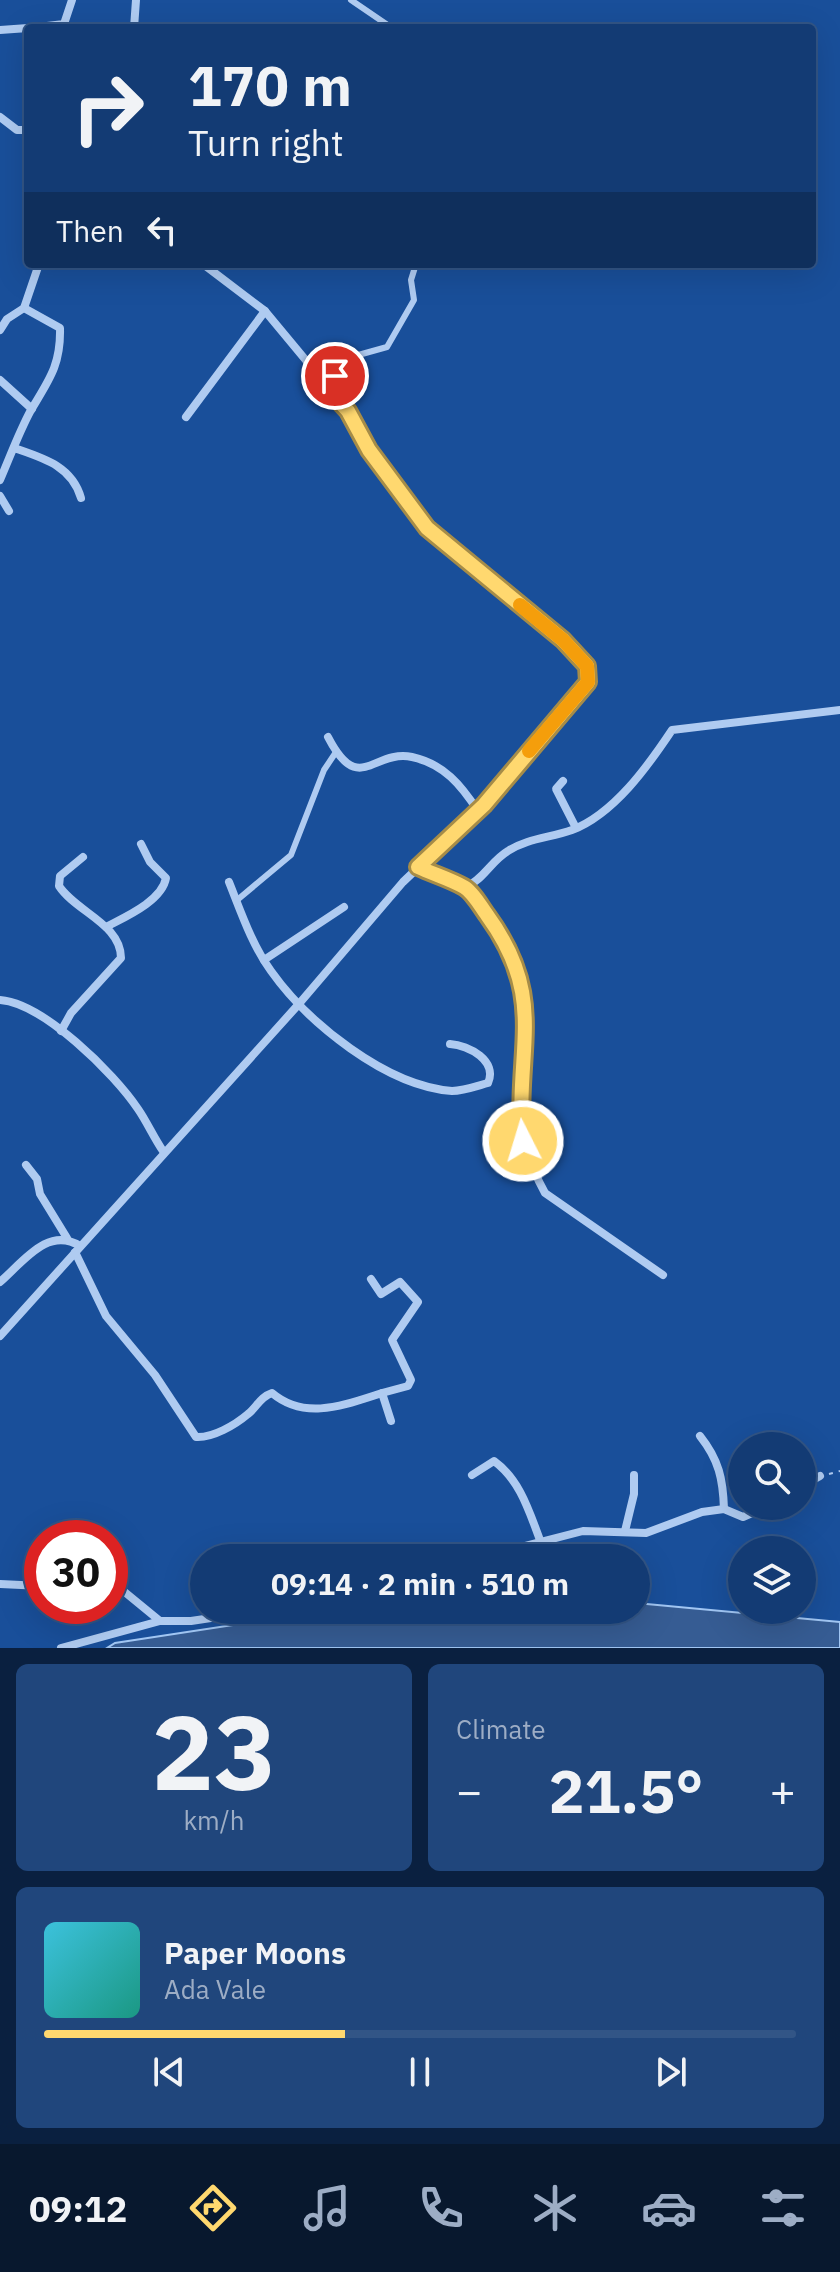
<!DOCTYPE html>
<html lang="en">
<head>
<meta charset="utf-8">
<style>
  :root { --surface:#133b74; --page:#20467c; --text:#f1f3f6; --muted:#9dadc5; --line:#325586; --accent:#ffd86f }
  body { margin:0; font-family:"IBM Plex Sans",sans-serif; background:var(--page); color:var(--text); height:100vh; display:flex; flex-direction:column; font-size:30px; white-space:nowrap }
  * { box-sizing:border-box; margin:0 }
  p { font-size:26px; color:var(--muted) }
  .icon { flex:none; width:44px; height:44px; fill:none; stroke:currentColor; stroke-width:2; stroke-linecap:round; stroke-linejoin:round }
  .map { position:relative; height:1648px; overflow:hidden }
  .sheet { display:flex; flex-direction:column; gap:16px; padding:16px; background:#0a2040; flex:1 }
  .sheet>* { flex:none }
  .top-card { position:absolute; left:24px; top:24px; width:792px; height:244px; border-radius:8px; box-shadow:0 8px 32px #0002,0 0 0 2px var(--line); background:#133b74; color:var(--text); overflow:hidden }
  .tools { position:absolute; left:728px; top:1432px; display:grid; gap:16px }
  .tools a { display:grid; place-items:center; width:88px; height:88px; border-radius:50%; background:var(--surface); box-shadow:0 8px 32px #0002,0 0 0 2px var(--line); font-size:40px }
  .speed { position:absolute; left:24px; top:1520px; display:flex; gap:16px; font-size:40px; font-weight:700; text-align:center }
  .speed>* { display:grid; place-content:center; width:104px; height:104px; border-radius:50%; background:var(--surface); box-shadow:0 8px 32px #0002,0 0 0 2px var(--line); line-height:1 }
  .speed .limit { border:12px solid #d22; background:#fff; color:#111 }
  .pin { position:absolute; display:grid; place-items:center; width:68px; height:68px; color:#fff; margin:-34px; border:4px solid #fff; border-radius:50%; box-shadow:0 2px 8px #0007 }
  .me { position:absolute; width:88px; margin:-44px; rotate:355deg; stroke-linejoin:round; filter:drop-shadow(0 0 6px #0008) }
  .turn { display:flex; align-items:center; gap:28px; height:168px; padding:0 32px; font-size:36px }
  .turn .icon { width:104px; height:104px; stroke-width:2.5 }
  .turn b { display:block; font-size:56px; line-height:68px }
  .then { display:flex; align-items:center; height:76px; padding:0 32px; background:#0003; gap:16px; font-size:30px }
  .big { font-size:60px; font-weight:800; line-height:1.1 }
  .sheet .card { flex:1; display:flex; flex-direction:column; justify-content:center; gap:12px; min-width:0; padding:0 28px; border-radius:12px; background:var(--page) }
  .sheet .dial { align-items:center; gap:0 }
  .dial b { font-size:104px; line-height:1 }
  .song { display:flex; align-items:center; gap:24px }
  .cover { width:96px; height:96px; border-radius:12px; background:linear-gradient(135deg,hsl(190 70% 55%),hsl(170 70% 35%)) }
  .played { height:8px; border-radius:4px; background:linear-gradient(90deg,var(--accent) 40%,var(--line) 40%) }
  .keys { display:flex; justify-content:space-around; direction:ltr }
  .heat { display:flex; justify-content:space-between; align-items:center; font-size:44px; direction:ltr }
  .sheet .tiles { flex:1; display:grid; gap:16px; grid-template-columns:1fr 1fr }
  .card:last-child { grid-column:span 2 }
  .trip { position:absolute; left:190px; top:1544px; width:460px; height:80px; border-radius:40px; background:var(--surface); box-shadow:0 8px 32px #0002,0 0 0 2px var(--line); font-weight:800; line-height:80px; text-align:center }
  .tabs { display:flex; height:128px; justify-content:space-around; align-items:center; background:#08182e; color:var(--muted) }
  .tabs .icon { width:56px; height:56px }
  .tabs .current { color:var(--accent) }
  .tabs b { font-size:36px; color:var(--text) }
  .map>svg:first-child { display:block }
  .water { fill:#365c93; stroke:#a1c6f3; stroke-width:2 }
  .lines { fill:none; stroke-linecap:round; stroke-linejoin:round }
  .path { stroke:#afcbf1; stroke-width:2; stroke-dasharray:4 6; stroke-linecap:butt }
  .service { stroke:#afcbf1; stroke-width:6 }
  .minor { stroke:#afcbf1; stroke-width:8 }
  .route-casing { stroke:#a68c48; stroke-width:20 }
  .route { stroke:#ffd86f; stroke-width:14 }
  .slow { stroke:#f59e0b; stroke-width:14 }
</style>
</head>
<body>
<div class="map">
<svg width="840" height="1648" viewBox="0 0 840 1648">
  <rect width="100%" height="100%" fill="#194f9a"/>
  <!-- water -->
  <polygon class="water" points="636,1603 840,1622 840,1648 107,1648 115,1643 332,1610 636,1610"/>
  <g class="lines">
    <!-- path -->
    <polyline class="path" points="829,1474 840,1471"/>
    <!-- service -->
    <g class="service">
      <polyline points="351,0 392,28"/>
      <polyline points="331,393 344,359 387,347 414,300 411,280 416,264"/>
      <polyline points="236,901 291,855 324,770 336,752"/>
    </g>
    <!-- minor -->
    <g class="minor">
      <polyline points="30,28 64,24 72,0"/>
      <polyline points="134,28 136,0"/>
      <polyline points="0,30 28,28"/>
      <polyline points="0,117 17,130 28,130"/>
      <polyline points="0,330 7,319 24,308 39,264"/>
      <polyline points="0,380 32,409"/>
      <polyline points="186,417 265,311"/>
      <path d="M 14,448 C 43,458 72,466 81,498"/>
      <path d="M 0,480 C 10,457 19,432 31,410 C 49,380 61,365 60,328 L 24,308"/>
      <polyline points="0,496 9,511"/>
      <path d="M 328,737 C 359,797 373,749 412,757 C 444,764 461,785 478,811"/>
      <polyline points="563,781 556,789 576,828"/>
      <path d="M 418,867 L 466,887 C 484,879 491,861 508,851 C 528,838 550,838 572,830 C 614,814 648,766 672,730 L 840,710"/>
      <path d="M 229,882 C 241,912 252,945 271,971 C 308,1023 386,1086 452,1091 C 463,1091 477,1086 488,1083 C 498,1061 469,1045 450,1044"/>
      <path d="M 466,887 C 497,929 523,966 527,1019 C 528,1033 525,1043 523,1056 C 515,1105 521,1150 545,1193 L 663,1275"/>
      <path d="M 106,927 C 125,917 162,901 166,878 L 150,862 L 141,844"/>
      <polyline points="264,960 344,907"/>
      <path d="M 0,1000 C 43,1003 114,1073 138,1109 C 147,1122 154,1138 163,1151"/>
      <path d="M 61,1031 L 71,1013 L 121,958 C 121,924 76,912 59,886 L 60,876 L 83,857"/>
      <polyline points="26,1165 37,1179 40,1194 67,1238"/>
      <path d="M 75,1252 L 106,1316 L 155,1375 L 196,1437 C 213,1438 235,1425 248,1414 C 257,1407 260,1397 272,1393 C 305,1421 344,1405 382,1393 L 391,1421"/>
      <polyline points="371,1279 381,1294 400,1282 418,1302 392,1340 411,1380 408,1386 382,1393"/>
      <path d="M 0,1282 C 24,1261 48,1226 80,1246"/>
      <polyline points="0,1336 298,1005 403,882 484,805 588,682 587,666 563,640 427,528 369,450 348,411 265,311 203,264"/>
      <path d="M 700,1436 C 719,1460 723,1479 724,1509"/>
      <polyline points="760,1439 763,1446"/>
      <path d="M 472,1475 L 494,1461 C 520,1480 529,1511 540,1540"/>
      <polyline points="802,1486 820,1476"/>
      <polyline points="625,1531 634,1494 634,1475"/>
      <polyline points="316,1546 319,1558"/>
      <polyline points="479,1558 583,1531 646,1533 702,1512 724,1509 743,1517 768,1506"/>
      <polyline points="110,1580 160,1621 191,1621 264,1610"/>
      <polyline points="0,1584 42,1586"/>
      <polyline points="61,1648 160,1621"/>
    </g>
  </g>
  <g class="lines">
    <!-- route casing -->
    <g class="route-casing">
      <path id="route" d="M 335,376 L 331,393 L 348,411 L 369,450 L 427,528 L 563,640 L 587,666 L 588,682 L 484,805 L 418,867 C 433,874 450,879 464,887 C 473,892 481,907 487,915 C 549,1000 514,1049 523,1141"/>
    </g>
    <!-- route -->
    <use href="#route" class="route"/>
    <!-- slow -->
    <polyline class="slow" points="520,605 563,640 587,666 588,682 529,751"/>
  </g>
</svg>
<div class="tools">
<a><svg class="icon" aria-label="search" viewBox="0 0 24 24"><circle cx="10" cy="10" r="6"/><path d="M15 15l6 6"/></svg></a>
<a><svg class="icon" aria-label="layers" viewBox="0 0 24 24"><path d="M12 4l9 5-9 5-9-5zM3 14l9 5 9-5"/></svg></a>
</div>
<div class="speed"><div class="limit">30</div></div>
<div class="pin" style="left:335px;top:376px;background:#d93025"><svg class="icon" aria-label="arrive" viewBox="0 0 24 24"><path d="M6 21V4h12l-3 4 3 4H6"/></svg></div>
<svg class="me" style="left:523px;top:1141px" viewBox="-20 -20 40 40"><circle r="17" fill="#ffd86f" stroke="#fff" stroke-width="3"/><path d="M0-11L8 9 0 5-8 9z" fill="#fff"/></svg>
<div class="trip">09:14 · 2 min · 510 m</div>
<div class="top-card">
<div class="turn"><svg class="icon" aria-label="right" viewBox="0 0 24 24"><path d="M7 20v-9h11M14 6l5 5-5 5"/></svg><div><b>170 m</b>Turn right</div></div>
<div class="then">Then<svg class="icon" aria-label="left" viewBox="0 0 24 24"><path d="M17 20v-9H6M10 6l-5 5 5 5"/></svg></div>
</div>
</div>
<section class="sheet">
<div class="tiles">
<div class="card dial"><b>23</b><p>km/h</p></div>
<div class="card"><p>Climate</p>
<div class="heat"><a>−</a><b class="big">21.5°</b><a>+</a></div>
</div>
<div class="card">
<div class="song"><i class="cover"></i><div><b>Paper Moons</b><p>Ada Vale</p></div></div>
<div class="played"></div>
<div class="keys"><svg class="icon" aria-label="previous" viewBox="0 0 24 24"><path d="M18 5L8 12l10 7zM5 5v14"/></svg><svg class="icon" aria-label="pause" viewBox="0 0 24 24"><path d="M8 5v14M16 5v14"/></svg><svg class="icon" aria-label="next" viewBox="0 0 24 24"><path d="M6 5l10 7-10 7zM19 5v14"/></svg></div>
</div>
</div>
</section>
<nav class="tabs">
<b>09:12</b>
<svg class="icon current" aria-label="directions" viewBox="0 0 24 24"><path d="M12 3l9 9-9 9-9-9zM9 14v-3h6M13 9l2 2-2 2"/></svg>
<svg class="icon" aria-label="music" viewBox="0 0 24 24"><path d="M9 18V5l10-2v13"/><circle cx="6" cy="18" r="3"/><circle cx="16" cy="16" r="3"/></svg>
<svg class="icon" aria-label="phone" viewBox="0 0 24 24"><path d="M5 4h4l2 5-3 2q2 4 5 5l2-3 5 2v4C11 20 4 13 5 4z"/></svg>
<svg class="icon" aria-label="climate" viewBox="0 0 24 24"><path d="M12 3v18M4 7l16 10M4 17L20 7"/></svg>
<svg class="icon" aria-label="car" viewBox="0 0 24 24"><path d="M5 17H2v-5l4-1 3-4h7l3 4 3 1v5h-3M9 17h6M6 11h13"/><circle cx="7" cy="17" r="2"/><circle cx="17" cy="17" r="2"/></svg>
<svg class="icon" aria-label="filters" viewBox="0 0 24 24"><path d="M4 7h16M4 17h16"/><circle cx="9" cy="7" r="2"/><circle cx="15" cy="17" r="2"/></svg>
</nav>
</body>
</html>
